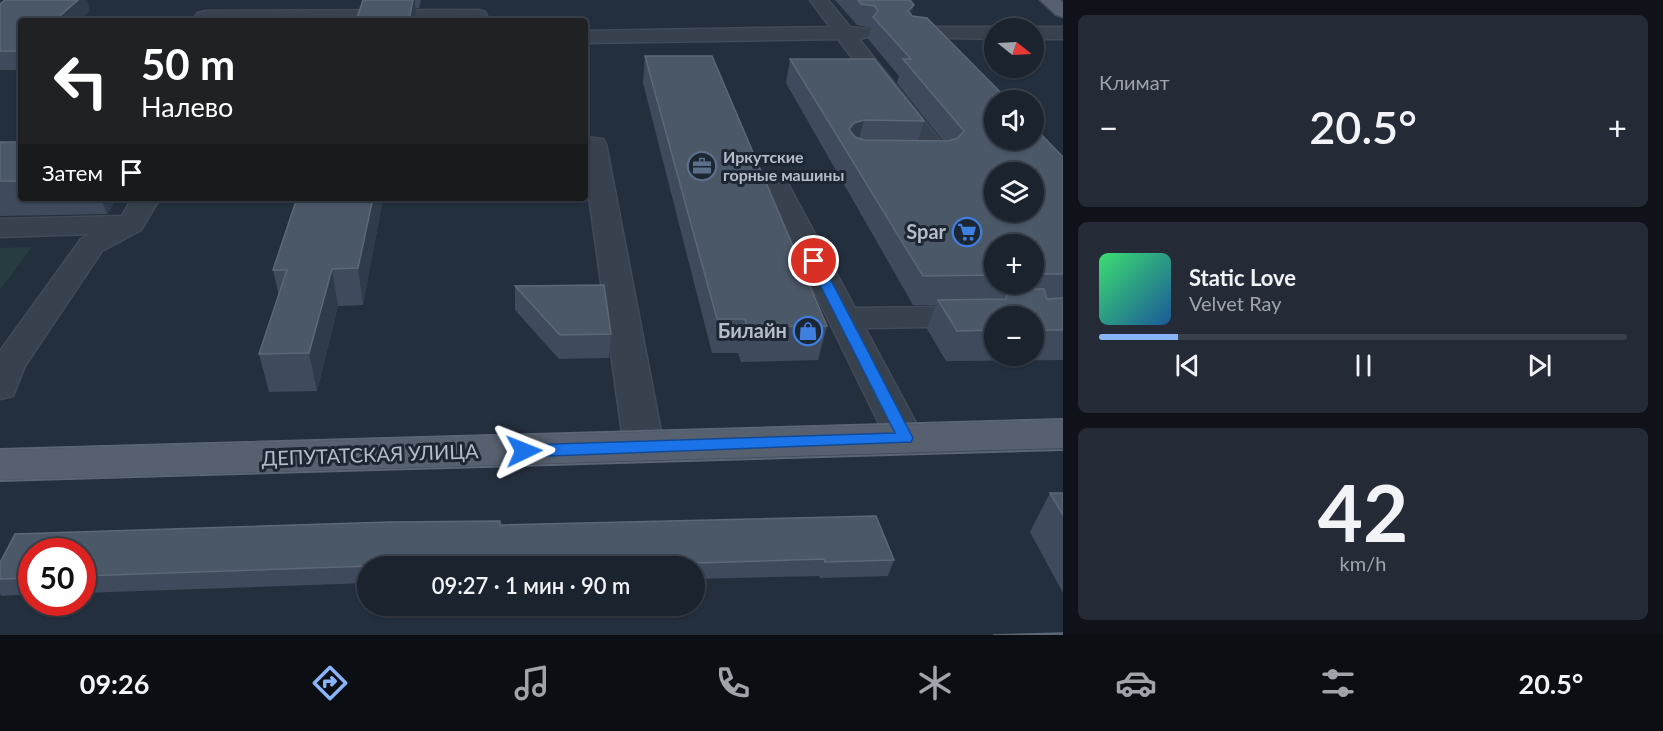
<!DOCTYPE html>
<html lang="ru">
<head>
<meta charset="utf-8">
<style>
  :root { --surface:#1b232e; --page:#242b36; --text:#f1f3f6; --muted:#a0a4aa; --line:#39404a; --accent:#8ab4f8 }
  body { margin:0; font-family:Lato,sans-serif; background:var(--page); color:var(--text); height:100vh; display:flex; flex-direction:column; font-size:22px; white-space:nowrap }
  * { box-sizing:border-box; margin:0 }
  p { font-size:20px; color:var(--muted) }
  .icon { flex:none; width:33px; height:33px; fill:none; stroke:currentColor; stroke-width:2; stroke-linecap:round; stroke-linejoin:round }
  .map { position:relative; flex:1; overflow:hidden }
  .sheet { display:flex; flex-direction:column; gap:15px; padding:15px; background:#0f1319; width:600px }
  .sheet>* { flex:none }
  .guide { position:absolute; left:18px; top:18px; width:570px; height:183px; border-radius:6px; box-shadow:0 2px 4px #0004,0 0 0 2px var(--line); background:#202124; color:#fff; overflow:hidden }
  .needle { width:39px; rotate:108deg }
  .tools { position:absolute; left:984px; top:18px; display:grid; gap:12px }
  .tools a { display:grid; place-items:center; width:60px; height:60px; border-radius:50%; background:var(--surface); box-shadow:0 2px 4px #0004,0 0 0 2px var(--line); font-size:30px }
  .speed { position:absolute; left:18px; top:538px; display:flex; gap:12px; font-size:30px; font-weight:700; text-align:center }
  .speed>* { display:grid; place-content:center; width:78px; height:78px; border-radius:50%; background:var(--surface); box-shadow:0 2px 4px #0004,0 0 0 2px var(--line); line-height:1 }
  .speed .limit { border:9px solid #d22; background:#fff; color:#111 }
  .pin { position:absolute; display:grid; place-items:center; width:51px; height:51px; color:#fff; margin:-26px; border:3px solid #fff; border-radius:50%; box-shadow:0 2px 6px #0007 }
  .me { position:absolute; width:66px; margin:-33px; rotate:88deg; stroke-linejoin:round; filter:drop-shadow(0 0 4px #0008) }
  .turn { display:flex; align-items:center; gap:21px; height:126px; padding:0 24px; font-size:27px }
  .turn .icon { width:78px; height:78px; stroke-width:2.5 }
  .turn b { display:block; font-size:42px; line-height:51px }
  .then { display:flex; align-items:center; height:57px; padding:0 24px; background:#0003; gap:12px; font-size:22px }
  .big { font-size:45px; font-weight:600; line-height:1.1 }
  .sheet .card { flex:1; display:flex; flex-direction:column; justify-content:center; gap:9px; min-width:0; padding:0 21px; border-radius:9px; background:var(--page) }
  .sheet .dial { align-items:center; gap:0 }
  .dial b { font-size:78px; line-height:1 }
  .song { display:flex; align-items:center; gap:18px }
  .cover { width:72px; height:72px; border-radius:9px; background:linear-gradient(135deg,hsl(140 70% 55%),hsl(210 70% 35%)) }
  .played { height:6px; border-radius:3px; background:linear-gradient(90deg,var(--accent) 15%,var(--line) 15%) }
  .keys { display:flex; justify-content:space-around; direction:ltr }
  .heat { display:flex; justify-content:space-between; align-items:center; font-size:33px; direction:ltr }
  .trip { position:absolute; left:357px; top:556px; width:348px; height:60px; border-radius:30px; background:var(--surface); box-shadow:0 2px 4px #0004,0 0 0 2px var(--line); font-weight:600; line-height:60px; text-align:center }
  .tabs { display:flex; height:96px; justify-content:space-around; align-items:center; background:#0b0e12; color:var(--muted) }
  .tabs .icon { width:42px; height:42px }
  .tabs .selected { color:var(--accent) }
  .tabs b { font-size:27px; color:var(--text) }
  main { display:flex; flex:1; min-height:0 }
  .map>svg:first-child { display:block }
  .green { fill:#263c3f }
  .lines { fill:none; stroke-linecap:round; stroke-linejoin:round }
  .minor-casing { stroke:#414a57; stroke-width:3 }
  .major-casing { stroke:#414a57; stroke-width:3 }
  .minor { fill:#38414e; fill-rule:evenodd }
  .major { fill:#56606e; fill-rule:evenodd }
  .tram { stroke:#5a6575; stroke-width:2 }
  .wall { fill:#3f4b5c; fill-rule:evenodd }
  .shaded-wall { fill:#2f3b4b }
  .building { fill:#4b5868; stroke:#5c6777; stroke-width:1.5; fill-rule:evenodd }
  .route { fill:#1a73e8; stroke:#114b97; stroke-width:1.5 }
  .labels { text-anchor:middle; stroke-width:6; stroke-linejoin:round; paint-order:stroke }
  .far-poi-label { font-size:16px; font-weight:bold; fill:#b4bcc9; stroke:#1d2633; text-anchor:start }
  .poi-label { font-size:20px; font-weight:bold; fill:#b4bcc9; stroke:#1d2633; text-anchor:end }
  .street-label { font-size:20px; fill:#b4bcc9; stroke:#1d2633 }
</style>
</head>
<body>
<main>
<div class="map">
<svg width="1063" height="635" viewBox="0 0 1063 635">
  <rect width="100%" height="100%" fill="#242f3e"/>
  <!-- green -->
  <polygon class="green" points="32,247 0,290 0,248"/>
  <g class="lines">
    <!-- minor casing -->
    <g class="minor-casing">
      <g id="minor">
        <polygon points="810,0 828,0 850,27 868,29 871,33 868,37 859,39 949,152 953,157 949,162 940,165 931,162 838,39 585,43 585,31 830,27"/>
        <polygon points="478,10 485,12 487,16 485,20 198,21 195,17 198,13 205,11"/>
        <polygon points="915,27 994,27 1000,28 994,28 994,39 908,37 905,33 908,29"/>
        <polygon points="1034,27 1063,27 1063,39 1034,39 1034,28 1028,28"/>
        <polygon points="585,137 603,139 606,144 664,447 658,457 644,461 630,457 624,447 585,168"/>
        <polygon points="775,176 784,178 788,184 855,308 1063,305 1063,325 1034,326 1034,316 994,316 994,326 865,328 924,438 919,448 905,452 891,448 762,184 766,178"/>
        <polygon points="132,198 160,198 141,230 102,251 25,366 13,396 0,399 0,351 81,239 90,234 0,237 0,219 122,216"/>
      </g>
    </g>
    <!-- major casing -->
    <g class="major-casing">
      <g id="major">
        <polygon points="1040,0 1060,0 1063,2 1063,17 1056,15"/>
        <polygon points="1063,420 1063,448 0,480 0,450"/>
      </g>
    </g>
    <!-- minor -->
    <use href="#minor" class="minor"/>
    <!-- major -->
    <use href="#major" class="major"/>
    <!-- tram -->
    <g class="tram">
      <polyline points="0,449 1063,419"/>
      <polyline points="0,481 1063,450"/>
    </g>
  </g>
  <!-- wall -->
  <g class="wall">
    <polygon points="363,0 421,0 419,8 415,8 416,21"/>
    <path d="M 835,0 L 910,0 L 912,16 L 1063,157 L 1063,360 L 946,361 L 927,329 L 936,305 L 913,305 L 786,83 L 790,59 L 924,121 L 918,141 L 943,141 L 897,83 L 899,76 L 868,39 L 871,29 L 870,28 L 857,25 ZM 994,244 L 1034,244 L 1034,284 L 994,284 ZM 994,316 L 1034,316 L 1034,356 L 994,356 Z"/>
    <polygon points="0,4 90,11 21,21 21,70 0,70"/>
    <polygon points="645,56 827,326 818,360 741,362 738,353 712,353 643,83"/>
    <polygon points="0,142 21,142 21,198 117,198 107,214 0,216"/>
    <polygon points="297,198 383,198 363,305 338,306 317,391 269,392 259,354 279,296 273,270"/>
    <polygon points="515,286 611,334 609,358 559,359 515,310"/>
    <polygon points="1050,493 1063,493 1063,593 1030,532"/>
    <polygon points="876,516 894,560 888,576 820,578 819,576 694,579 694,567 368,567 368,583 82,593 82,552 32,552 32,594 1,596 0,593 0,563 15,534 390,522 500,521 500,525"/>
  </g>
  <!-- shaded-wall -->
  <g class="shaded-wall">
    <polygon points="78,0 87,0 90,11 79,21 54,21"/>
    <polygon points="413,0 415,0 416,21 409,21"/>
    <polygon points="914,5 909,26 908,11"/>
    <polygon points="864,120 857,146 849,129 854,123"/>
    <polygon points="101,198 117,198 107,214"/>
    <polygon points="373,198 383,198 363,305 358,268"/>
    <polygon points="332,269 338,306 317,391 309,353"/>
  </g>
  <!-- building -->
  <g class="building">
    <polygon points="5,0 78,0 54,21 21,21 21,49 19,51 0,51 0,4"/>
    <polygon points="363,0 413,0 409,21 356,21"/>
    <path d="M 858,0 L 910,0 L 914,5 L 908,11 L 912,16 L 927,18 L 1008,100 L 994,100 L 994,140 L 1034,140 L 1034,127 L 1063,157 L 1063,274 L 1034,274 L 1034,244 L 994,244 L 994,275 L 923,276 L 790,59 L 874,59 L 924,121 L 864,120 L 854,123 L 849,129 L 855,137 L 864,140 L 948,141 L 958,138 L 964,131 L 903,59 L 911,59 L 873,17 L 878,11 L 875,6 L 861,4 ZM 994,172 L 1034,172 L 1034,212 L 994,212 Z"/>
    <polygon points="645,56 712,56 827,326 747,327 745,319 717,319"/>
    <rect x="0" y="142" width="21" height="39"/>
    <polygon points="297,198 373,198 358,268 332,269 309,353 259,354 287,270 273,270"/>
    <polygon points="604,285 611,334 560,335 515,286"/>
    <polygon points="1008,289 1044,289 1047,299 1063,298 1063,330 1034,330 1034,316 994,316 994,330 957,331 938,300 1006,299"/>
    <polygon points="1050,493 1063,493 1063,515"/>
    <polygon points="876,516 894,560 825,562 824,559 568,567 559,567 559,565 429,567 429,564 82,576 82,552 32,552 32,578 0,579 0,563 15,534 390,522 500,521 500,525"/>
    <polygon points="1063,633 1063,635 993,635"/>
  </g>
  <!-- route -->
  <polygon class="route" points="814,257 821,261 913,438 911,442 524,457 519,455 516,451 519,446 524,445 895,433 808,261"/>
  <!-- icons -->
  <defs>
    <g id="office-ring" transform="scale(1.5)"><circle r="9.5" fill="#1d2633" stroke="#5c6f8a" stroke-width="1.5"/><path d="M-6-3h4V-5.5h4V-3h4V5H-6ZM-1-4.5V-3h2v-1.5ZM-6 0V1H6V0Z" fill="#5c6f8a"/></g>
    <g id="supermarket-ring" transform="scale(1.5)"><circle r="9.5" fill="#1d2633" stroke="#3f7fe0" stroke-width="1.5"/><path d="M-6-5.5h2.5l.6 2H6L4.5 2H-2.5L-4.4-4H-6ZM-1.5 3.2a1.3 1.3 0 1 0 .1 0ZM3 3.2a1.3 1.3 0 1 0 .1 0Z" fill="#3f7fe0"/></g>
    <g id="shop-ring" transform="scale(1.5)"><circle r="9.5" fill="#1d2633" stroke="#3f7fe0" stroke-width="1.5"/><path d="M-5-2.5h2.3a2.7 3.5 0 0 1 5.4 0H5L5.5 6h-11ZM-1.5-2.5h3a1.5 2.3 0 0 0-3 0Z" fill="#3f7fe0"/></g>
  </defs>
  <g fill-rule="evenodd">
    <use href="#office-ring" x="702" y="166"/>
    <use href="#supermarket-ring" x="967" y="232"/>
    <use href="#shop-ring" x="808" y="331"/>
  </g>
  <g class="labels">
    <!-- far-poi labels -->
    <g class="far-poi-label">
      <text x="723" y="163">Иркутские<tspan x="723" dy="18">горные машины</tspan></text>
    </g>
    <!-- poi labels -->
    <g class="poi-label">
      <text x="946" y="239">Spar</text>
      <text x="787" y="338">Билайн</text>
    </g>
    <!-- street labels -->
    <g class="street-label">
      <text transform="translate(370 455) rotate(-2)" y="7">ДЕПУТАТСКАЯ УЛИЦА</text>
    </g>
  </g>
</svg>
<div class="tools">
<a><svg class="needle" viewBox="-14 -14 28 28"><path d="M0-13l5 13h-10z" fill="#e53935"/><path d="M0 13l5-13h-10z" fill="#a0a4aa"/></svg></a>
<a><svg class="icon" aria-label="sound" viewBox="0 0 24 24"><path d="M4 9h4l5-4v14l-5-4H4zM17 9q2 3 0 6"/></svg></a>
<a><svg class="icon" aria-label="layers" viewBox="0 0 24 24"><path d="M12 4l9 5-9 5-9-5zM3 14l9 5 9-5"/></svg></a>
<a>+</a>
<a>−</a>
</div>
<div class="speed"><div class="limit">50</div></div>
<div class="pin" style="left:814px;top:261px;background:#d93025"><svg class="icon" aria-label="arrive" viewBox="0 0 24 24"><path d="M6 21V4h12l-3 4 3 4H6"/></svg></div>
<svg class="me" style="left:524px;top:451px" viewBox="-20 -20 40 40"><path d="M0-17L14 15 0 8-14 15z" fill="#1a73e8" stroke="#fff" stroke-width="4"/></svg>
<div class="trip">09:27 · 1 мин · 90 m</div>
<div class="guide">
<div class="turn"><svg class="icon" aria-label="left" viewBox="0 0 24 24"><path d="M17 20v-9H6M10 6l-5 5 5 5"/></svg><div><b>50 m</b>Налево</div></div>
<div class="then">Затем<svg class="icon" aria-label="arrive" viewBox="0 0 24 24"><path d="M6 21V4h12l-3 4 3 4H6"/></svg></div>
</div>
</div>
<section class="sheet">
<div class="card"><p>Климат</p>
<div class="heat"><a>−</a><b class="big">20.5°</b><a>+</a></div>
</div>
<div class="card">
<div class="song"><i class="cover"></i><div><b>Static Love</b><p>Velvet Ray</p></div></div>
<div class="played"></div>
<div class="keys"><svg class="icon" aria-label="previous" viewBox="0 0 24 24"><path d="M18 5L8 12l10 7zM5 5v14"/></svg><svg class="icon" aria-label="pause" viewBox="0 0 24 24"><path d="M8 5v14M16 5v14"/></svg><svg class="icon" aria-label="next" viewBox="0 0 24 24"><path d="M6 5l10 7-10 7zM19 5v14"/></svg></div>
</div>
<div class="card dial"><b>42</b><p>km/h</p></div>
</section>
</main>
<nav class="tabs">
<b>09:26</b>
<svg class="icon selected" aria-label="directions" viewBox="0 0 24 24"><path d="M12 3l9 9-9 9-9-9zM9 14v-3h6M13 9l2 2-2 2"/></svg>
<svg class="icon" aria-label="music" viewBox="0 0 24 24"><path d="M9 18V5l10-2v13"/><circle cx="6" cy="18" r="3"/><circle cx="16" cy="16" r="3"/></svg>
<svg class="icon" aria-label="phone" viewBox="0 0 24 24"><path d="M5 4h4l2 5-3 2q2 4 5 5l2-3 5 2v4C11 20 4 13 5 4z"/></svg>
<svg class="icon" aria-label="climate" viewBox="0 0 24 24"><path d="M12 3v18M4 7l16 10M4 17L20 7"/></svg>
<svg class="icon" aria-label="car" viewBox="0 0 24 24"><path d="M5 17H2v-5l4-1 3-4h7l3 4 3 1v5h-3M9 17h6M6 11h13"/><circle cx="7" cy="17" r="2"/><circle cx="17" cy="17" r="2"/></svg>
<svg class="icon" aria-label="filters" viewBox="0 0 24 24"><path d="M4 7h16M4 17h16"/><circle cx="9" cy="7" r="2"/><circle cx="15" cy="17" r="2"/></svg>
<b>20.5°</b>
</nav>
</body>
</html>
